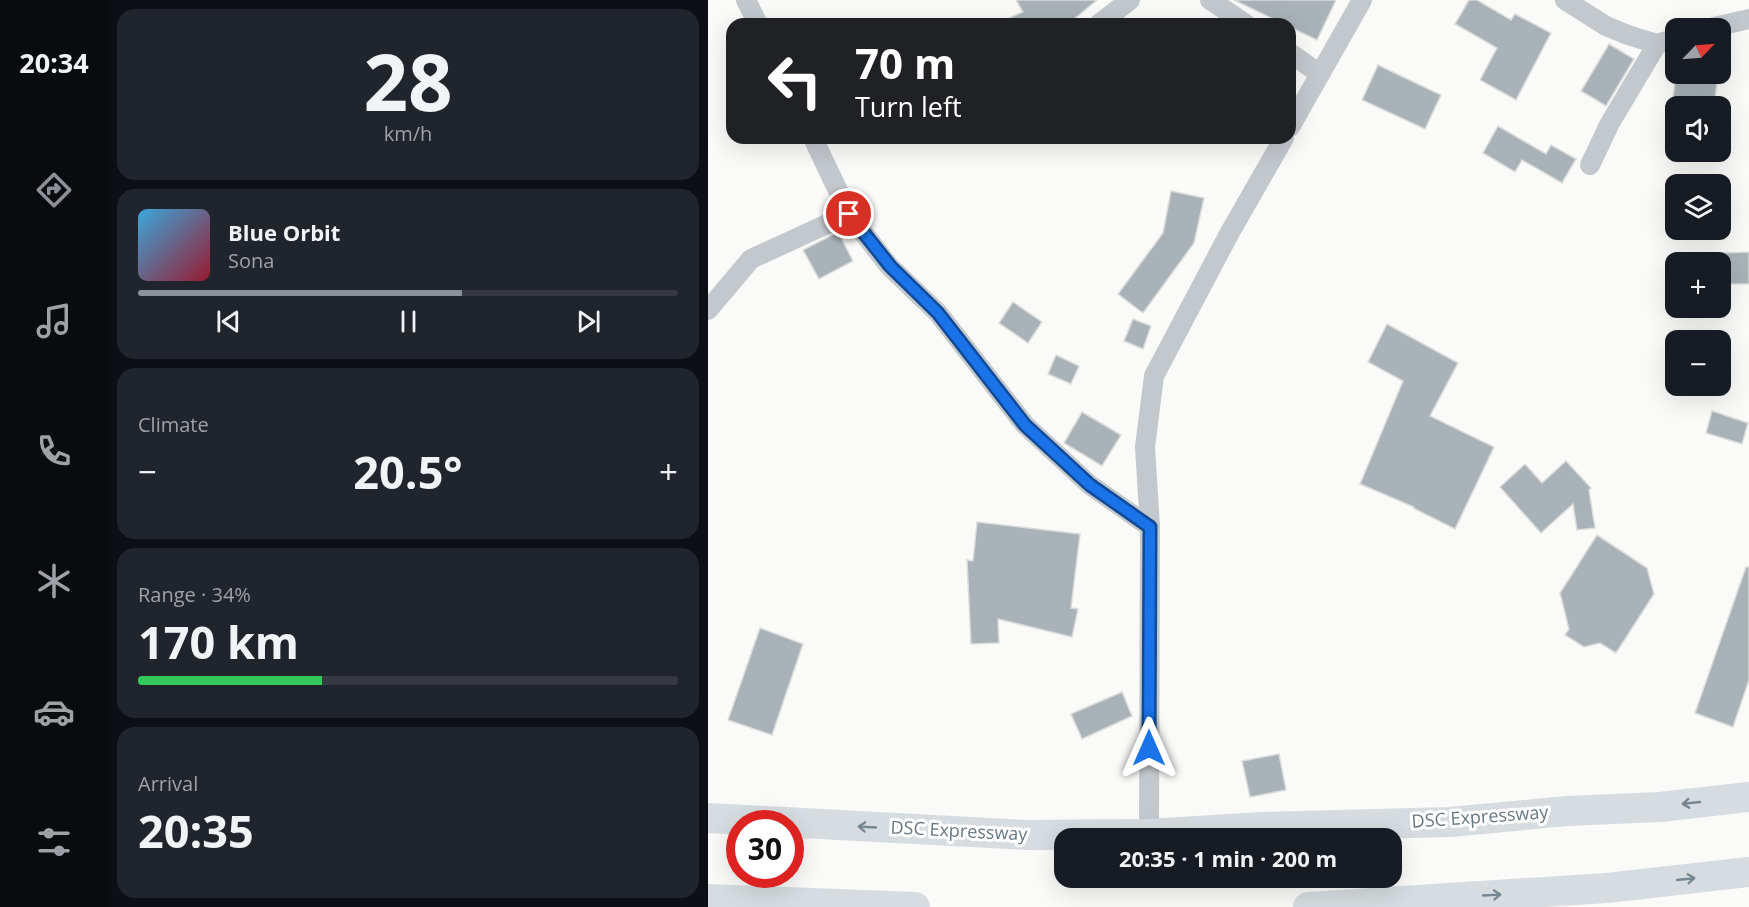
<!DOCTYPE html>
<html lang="en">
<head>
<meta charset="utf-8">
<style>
  :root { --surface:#171b24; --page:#20242c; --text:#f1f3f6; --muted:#9ea1a6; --line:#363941; --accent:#8c9099 }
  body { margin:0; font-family:"Open Sans",sans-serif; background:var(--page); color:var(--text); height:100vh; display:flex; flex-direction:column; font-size:22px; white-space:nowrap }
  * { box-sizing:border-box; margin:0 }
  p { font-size:20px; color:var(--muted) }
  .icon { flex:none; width:33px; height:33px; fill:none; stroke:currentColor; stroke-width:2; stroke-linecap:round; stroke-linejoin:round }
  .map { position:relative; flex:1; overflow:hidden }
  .details { display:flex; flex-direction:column; gap:9px; padding:9px; background:#0d0f14; width:600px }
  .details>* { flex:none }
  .banner { position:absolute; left:18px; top:18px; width:570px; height:126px; border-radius:18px; box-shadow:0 6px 24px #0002; background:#202124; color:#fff; overflow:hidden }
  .needle { width:39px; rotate:65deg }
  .tools { position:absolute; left:957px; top:18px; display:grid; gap:12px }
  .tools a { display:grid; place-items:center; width:66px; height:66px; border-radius:12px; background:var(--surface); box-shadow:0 6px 24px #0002; font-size:30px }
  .speed { position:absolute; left:18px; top:810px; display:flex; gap:12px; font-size:30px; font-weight:700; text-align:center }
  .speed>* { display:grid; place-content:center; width:78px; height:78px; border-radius:50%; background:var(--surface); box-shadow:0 6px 24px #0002; line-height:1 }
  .speed .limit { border:9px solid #d22; background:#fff; color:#111 }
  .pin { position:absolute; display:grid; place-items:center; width:51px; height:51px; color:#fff; margin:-26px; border:3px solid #fff; border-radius:50%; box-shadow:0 2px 6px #0007 }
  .me { position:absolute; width:66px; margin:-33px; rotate:0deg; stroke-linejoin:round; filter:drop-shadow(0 0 4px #0008) }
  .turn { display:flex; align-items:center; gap:21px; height:126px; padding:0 30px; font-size:27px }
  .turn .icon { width:78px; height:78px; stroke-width:2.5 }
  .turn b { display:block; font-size:42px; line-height:51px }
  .big { font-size:45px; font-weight:700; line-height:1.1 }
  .details .widget { flex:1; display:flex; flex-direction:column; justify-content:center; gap:9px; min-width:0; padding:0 21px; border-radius:18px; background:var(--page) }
  .details .dial { align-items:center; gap:0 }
  .dial b { font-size:78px; line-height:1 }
  .song { display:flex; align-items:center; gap:18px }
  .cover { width:72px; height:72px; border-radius:9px; background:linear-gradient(135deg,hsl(200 70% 55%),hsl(350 70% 35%)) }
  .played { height:6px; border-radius:3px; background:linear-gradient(90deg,var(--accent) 60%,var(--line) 60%) }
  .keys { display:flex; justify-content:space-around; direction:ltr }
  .heat { display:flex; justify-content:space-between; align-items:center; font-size:33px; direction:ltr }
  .charge { height:9px; border-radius:4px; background:linear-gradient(90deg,#34c759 34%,var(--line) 0) }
  .trip { position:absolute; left:346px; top:828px; width:348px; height:60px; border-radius:18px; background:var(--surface); box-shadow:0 6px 24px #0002; font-weight:700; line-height:60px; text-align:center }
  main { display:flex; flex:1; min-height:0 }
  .tabs { display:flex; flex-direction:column; width:108px; justify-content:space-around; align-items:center; background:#090b0e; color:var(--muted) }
  .tabs .icon { width:42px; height:42px }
  .tabs .on { color:var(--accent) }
  .tabs b { font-size:27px; color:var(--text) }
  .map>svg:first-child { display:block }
  .building { fill:#a8b2b7; stroke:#dcdcda; stroke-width:1.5 }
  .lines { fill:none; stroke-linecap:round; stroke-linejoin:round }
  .street { stroke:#c3c8cc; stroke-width:20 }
  .primary { stroke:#d6dcdf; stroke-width:30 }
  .oneway { stroke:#768791 }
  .route-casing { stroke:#114b97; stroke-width:15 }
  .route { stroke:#1a73e8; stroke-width:10 }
  .labels { text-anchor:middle; stroke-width:6; stroke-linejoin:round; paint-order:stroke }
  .street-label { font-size:18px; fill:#657883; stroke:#fff }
</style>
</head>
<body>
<main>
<nav class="tabs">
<b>20:34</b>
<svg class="icon on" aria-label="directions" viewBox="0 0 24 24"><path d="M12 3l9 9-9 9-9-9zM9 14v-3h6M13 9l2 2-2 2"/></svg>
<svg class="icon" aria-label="music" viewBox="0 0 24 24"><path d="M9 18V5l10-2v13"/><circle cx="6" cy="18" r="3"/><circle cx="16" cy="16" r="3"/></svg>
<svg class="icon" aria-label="phone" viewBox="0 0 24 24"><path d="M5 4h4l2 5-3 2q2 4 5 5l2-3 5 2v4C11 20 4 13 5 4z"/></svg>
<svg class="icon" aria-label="climate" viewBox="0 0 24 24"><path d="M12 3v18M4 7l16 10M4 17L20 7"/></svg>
<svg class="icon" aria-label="car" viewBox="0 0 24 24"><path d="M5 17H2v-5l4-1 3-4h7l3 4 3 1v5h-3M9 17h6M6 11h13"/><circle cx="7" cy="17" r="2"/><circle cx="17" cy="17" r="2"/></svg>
<svg class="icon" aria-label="filters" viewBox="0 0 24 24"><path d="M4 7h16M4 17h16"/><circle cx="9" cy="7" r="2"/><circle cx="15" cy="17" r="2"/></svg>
</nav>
<section class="details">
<div class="widget dial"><b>28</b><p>km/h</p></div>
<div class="widget">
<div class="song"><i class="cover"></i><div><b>Blue Orbit</b><p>Sona</p></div></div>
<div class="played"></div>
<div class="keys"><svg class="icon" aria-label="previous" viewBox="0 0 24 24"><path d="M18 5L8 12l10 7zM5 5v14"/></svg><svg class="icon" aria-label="pause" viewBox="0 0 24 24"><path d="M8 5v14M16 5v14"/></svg><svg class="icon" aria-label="next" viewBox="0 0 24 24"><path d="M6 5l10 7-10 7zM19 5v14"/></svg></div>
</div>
<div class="widget"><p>Climate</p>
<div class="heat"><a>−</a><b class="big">20.5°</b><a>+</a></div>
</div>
<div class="widget"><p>Range · 34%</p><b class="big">170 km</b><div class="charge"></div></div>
<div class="widget"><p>Arrival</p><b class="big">20:35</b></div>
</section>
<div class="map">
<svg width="1041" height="907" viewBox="0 0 1041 907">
  <rect width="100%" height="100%" fill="#fafaf8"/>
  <!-- building -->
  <g class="building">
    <polygon points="308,0 389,0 360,24 287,24 315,12"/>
    <polygon points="526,0 628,0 609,40 582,27 582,24 576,24"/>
    <polygon points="761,0 769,0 803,20 807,14 843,33 808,100 772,80 789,48 747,24"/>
    <polygon points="901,44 926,59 898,106 873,91"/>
    <polygon points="670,65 733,95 717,129 654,100"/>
    <polygon points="968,74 1010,74 1006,106 964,106"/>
    <polygon points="790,126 838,154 843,145 868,159 854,183 814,160 807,172 775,153"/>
    <polygon points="463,191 496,198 486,243 435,313 410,294 455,233"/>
    <polygon points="130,232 145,261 111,279 95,250"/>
    <polygon points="1041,252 1041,284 1015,284 1015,253"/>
    <polygon points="305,302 334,322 320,343 291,323"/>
    <polygon points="425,319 443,326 435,349 416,341"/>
    <polygon points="679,324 750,363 722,416 786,447 747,529 705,508 706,507 652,484 695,381 660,362"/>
    <polygon points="348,355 371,366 363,384 340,374"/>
    <polygon points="1004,411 1040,423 1034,444 998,433"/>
    <polygon points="374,412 413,435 394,466 356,443"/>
    <polygon points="858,461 883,488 881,490 887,528 869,530 865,504 833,533 792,487 817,464 834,483"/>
    <polygon points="269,522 372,534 363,608 370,609 364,637 290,619 291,643 263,644 259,560 265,561"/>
    <polygon points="889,535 939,568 946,594 908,653 892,643 876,647 857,635 861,629 852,593"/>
    <polygon points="1038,567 1041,567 1041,680 1025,727 987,713"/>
    <polygon points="52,628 95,644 64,735 20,720"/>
    <polygon points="414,692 424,716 374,739 363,714"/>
    <polygon points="571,754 578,790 542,797 534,761"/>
  </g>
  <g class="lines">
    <!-- street -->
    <g class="street">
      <polyline points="38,0 50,24"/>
      <polyline points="502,0 538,24"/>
      <polyline points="857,0 898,26 920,35 949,44 968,38"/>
      <polyline points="391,24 422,0"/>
      <polyline points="1002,28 1041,19"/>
      <polyline points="582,53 612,74"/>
      <polyline points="582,127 654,0"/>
      <polyline points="105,138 141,214 181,266 230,313 317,425 382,485 442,527"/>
      <polyline points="882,165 902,123 949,44"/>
      <polyline points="0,310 43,259 141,214"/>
      <polyline points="441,834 442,527 437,447 446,376 521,234 576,138"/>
    </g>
    <!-- primary -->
    <g class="primary">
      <polyline points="0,818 318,835 441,834 555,827 742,822 859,811 952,807 1041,797"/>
      <polyline points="0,899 207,907"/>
      <polyline points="600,907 899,888 1041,872"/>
    </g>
  </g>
  <!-- one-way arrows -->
  <defs><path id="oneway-shaft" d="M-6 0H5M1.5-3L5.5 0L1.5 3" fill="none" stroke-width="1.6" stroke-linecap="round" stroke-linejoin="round" transform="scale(1.5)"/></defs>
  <g class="oneway">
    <use href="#oneway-shaft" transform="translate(983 803) rotate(174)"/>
    <use href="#oneway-shaft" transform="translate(159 827) rotate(-177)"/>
    <use href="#oneway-shaft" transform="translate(978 879) rotate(-6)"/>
    <use href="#oneway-shaft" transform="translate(784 895) rotate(-3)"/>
  </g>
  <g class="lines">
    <!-- route casing -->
    <g class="route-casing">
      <polyline id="route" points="141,214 182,266 230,313 317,425 382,485 442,527 441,748"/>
    </g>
    <!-- route -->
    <use href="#route" class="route"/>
  </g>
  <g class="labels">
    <!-- street labels -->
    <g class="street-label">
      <text transform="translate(772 817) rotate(-4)" y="6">DSC Expressway</text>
      <text transform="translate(251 831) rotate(3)" y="6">DSC Expressway</text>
    </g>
  </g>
</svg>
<div class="tools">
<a><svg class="needle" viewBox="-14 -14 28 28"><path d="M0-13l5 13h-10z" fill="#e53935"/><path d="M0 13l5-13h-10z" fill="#9ea1a6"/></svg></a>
<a><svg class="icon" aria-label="sound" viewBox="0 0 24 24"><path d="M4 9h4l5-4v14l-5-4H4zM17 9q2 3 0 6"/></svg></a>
<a><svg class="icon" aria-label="layers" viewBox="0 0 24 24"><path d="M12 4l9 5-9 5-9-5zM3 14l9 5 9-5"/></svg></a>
<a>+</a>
<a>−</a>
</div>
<div class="speed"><div class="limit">30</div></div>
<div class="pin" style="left:141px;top:214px;background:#d93025"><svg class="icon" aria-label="arrive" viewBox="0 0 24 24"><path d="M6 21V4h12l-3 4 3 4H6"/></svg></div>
<svg class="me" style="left:441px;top:748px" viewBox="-20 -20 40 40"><path d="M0-17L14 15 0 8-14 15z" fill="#1a73e8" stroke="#fff" stroke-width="4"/></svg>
<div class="trip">20:35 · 1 min · 200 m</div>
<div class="banner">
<div class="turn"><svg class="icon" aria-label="left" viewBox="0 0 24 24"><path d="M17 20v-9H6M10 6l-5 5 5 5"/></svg><div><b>70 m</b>Turn left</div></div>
</div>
</div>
</main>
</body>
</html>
